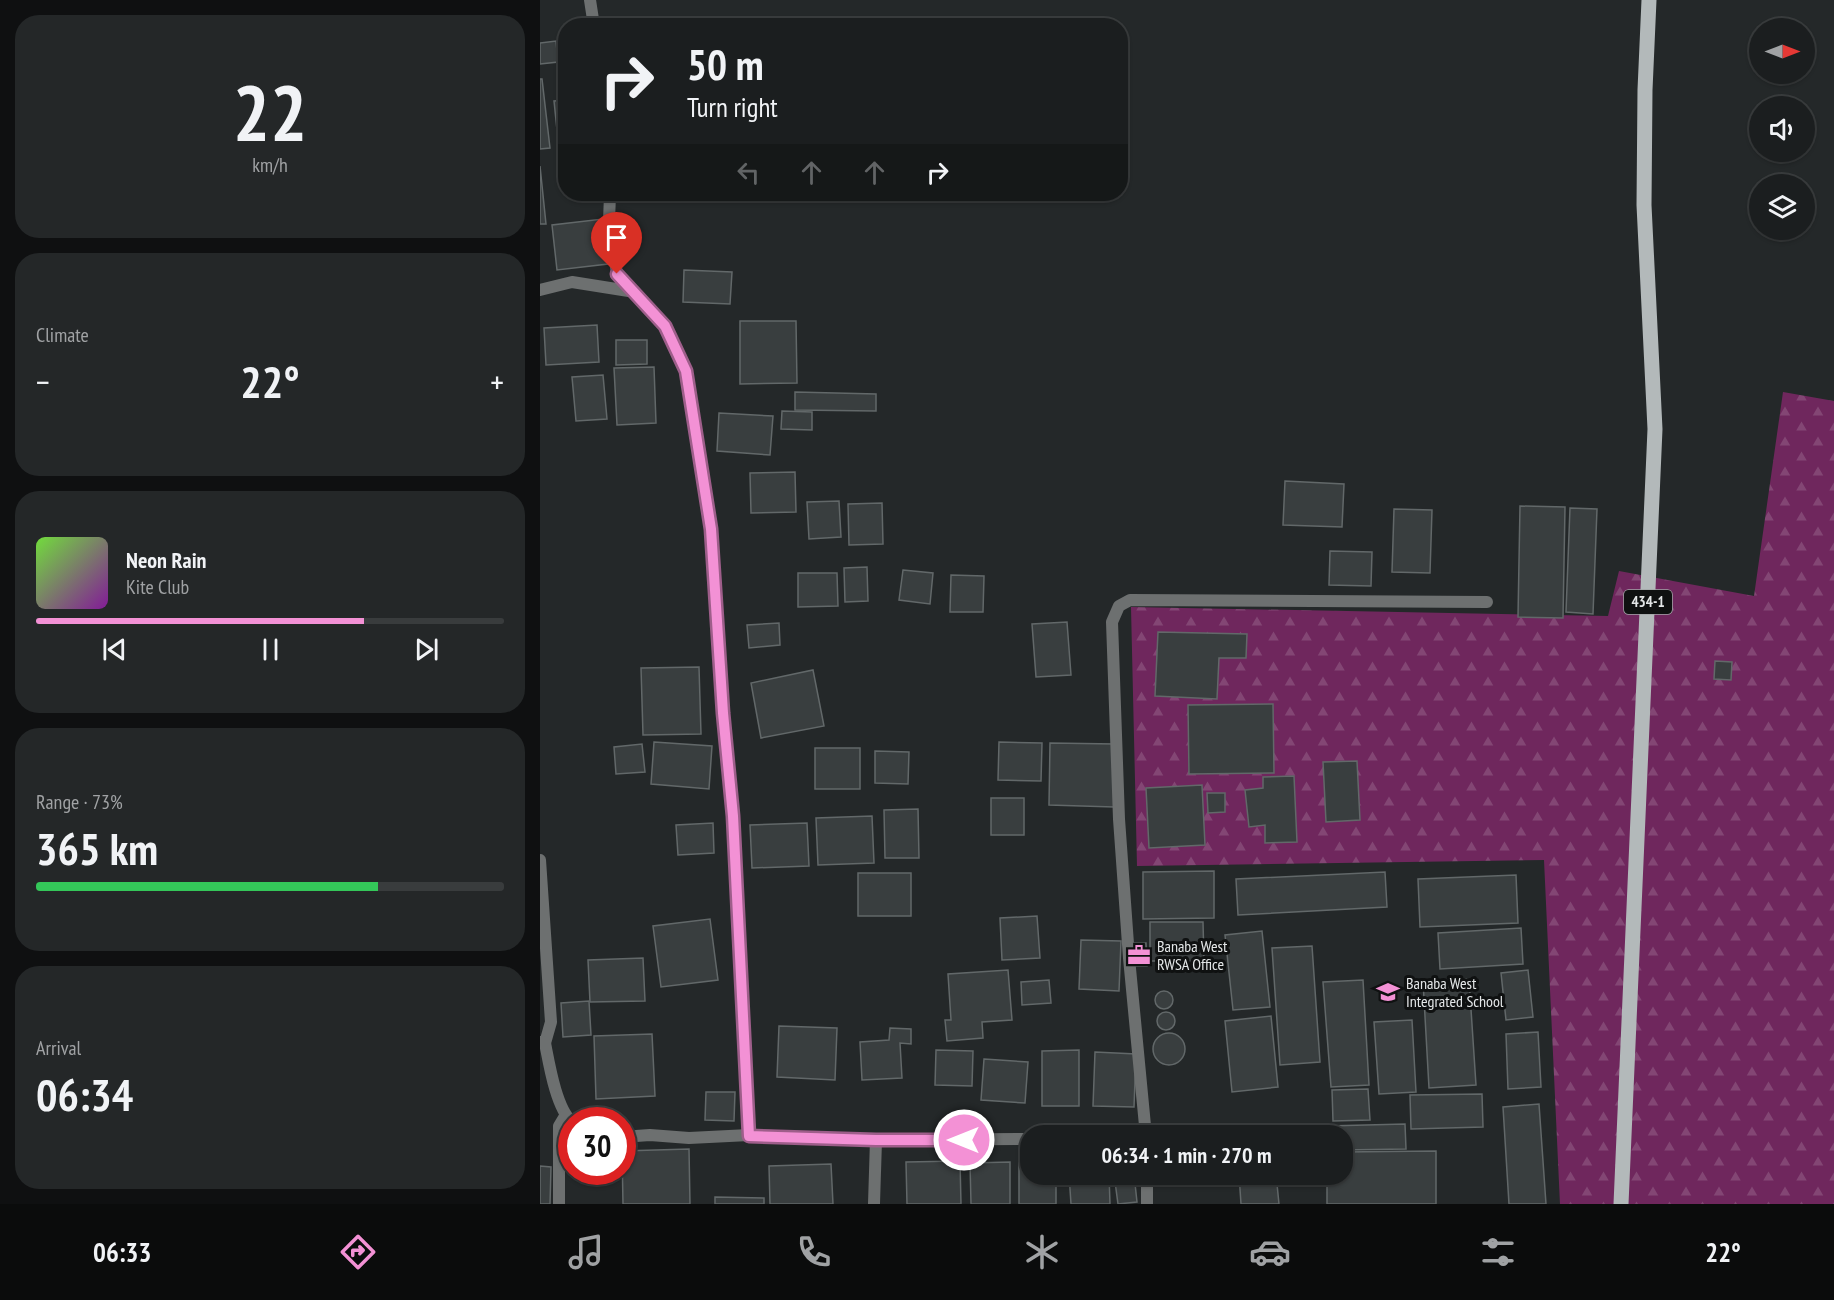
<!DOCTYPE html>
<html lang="en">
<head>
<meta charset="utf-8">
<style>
  :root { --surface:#1b1e1f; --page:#242728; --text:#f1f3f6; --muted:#a0a2a4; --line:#393c3d; --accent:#f391d5 }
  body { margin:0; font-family:"PT Sans Narrow",sans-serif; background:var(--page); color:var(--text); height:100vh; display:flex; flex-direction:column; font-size:22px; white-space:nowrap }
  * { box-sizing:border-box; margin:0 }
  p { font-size:20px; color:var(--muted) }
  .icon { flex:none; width:33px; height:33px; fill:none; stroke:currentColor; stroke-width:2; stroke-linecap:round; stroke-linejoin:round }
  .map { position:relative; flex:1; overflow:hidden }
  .sheet { display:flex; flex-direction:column; gap:15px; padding:15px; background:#0f1011; width:540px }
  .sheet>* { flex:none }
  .banner { position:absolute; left:18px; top:18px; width:570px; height:183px; border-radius:24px; box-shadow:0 2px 4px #0004,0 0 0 2px var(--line); background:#1b1e1f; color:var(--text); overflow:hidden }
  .needle { width:39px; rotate:90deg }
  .fabs { position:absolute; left:1209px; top:18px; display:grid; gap:12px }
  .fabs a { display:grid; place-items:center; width:66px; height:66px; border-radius:50%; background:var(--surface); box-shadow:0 2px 4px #0004,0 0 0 2px var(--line); font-size:30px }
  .speed { position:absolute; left:18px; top:1107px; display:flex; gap:12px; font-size:30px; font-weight:700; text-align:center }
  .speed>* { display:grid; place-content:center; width:78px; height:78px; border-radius:50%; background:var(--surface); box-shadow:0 2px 4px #0004,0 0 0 2px var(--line); line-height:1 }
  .speed .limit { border:9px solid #d22; background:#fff; color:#111 }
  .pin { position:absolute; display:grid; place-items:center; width:51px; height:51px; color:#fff; margin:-62px -26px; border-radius:50% 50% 50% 0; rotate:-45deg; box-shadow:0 0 6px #0007 }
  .pin .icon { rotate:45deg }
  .me { position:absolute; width:66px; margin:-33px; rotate:270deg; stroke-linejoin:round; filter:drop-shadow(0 0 4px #0008) }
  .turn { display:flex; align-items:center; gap:21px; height:126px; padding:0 30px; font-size:27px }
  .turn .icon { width:78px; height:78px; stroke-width:2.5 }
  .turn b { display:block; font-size:42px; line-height:51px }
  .lanes { display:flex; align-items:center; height:57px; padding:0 30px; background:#0003; justify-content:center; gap:30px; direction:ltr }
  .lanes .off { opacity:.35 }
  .big { font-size:45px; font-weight:700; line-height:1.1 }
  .sheet .tile { flex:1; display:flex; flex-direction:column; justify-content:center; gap:9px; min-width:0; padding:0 21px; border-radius:24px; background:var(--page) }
  .sheet .dial { align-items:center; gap:0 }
  .dial b { font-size:78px; line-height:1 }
  .song { display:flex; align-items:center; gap:18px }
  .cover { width:72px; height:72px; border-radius:9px; background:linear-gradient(135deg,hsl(100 70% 55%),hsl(290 70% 35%)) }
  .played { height:6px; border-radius:3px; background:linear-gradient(90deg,var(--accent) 70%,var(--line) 70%) }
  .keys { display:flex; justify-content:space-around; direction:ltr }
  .heat { display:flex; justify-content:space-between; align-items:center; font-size:33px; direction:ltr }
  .charge { height:9px; border-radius:4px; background:linear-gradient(90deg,#34c759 73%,var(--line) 0) }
  .trip { position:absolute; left:480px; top:1125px; width:333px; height:60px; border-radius:24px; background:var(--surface); box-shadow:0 2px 4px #0004,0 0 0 2px var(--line); font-weight:700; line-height:60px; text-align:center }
  .tabs { display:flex; height:96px; justify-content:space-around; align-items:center; background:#0b0c0c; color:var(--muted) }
  .tabs .icon { width:42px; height:42px }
  .tabs .selected { color:var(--accent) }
  .tabs b { font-size:27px; color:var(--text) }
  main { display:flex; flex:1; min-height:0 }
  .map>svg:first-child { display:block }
  .forest { fill:url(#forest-firs) }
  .building { fill:#393e3f; stroke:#626869; stroke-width:1.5 }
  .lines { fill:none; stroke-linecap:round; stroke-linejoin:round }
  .street { stroke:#6d7070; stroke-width:12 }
  .primary { stroke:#b3b9ba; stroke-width:15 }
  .route-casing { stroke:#9e5e8a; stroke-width:15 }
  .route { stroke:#f391d5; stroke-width:10 }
  .labels { text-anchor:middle; stroke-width:6; stroke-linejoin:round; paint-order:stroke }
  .shield { fill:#0f1111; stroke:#a4a7a8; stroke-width:1.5 }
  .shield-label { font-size:15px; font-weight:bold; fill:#e4e7e8 }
  .poi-label { font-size:16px; fill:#e4e7e8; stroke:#0f1111; text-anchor:start }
</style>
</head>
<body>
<main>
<section class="sheet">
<div class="tile dial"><b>22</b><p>km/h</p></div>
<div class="tile"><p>Climate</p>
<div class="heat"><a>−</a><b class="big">22°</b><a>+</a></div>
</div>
<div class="tile">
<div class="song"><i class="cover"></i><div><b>Neon Rain</b><p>Kite Club</p></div></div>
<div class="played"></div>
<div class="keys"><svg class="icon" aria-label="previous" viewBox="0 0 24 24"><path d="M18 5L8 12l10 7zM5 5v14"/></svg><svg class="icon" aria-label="pause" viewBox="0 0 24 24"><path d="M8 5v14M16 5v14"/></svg><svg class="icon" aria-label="next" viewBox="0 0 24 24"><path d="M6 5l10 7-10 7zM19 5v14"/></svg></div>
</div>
<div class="tile"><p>Range · 73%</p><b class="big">365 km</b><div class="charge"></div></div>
<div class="tile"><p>Arrival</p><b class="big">06:34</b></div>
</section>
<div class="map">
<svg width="1294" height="1204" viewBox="0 0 1294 1204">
  <defs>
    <pattern id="forest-firs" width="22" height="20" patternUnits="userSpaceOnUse" patternTransform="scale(1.5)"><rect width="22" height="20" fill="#6f275d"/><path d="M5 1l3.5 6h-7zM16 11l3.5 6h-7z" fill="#834674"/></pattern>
  </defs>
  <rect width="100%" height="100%" fill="#242829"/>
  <!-- forest -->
  <polygon class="forest" points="1243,392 1294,401 1294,1204 1020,1204 1004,860 597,866 591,607 1068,616 1079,571 1214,596"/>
  <!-- building -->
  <g class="building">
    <polygon points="16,41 18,62 0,64 0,43"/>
    <polygon points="0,79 2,79 10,148 0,149"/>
    <polygon points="26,100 26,129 17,130 14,101"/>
    <polygon points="0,166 6,224 0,224"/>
    <polygon points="63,219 68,264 17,270 12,225"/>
    <polygon points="144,270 192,272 190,304 143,302"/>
    <polygon points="200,321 256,321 257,383 200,384"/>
    <polygon points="57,325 59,362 6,365 4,328"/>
    <polygon points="76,340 107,340 107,364 76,365"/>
    <polygon points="114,367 116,423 77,425 74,368"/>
    <polygon points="63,375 67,419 36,421 32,377"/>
    <polygon points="255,392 336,394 336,411 255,410"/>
    <polygon points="242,411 272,412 272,430 241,429"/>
    <polygon points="179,413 233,416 230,455 177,451"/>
    <polygon points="255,472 256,512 211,513 210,473"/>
    <polygon points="745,481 804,484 802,527 743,525"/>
    <polygon points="299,501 301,537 269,539 267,502"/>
    <polygon points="342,503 343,544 309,545 308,504"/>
    <polygon points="980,506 1025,507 1023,618 978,617"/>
    <polygon points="1030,508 1057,509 1053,614 1026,612"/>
    <polygon points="854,509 892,510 890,573 852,572"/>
    <polygon points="790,551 832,552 831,586 789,585"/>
    <polygon points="327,567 328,601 305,602 304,568"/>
    <polygon points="363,570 393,573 390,604 359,600"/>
    <polygon points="258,573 297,573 298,606 258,607"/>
    <polygon points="411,575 444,576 443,612 410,612"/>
    <polygon points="527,622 531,675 496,677 492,624"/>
    <polygon points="239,623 240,645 209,648 207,625"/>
    <polygon points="618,632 707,634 706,658 679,658 677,699 615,696"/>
    <polygon points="1175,661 1192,662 1191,680 1174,679"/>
    <polygon points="159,667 161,734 103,735 101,668"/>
    <polygon points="273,670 284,726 221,738 211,683"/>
    <polygon points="733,704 734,773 649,774 648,705"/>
    <polygon points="114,742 172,746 169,789 111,784"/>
    <polygon points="459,742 502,743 501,781 458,780"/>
    <polygon points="510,743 575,744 574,807 509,805"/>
    <polygon points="102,744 105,772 76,774 74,747"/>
    <rect x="275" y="748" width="45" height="41"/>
    <polygon points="335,751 369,752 368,784 335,783"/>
    <polygon points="817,761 820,820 786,822 783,762"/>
    <polygon points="754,776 757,842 725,843 725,825 709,827 705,790 723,788 723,777"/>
    <polygon points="662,785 665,845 609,848 606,788"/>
    <polygon points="667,793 685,793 685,812 668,813"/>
    <rect x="451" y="798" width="33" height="37"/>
    <polygon points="378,809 379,858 345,858 344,810"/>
    <polygon points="332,816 334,863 278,865 276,818"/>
    <polygon points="173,823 174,853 138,855 136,825"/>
    <polygon points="267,823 269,866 212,868 210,825"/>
    <polygon points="674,871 674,918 603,919 603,872"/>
    <polygon points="845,872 847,907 698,915 696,879"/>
    <rect x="318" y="873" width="53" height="43"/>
    <polygon points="976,875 978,923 880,927 878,879"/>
    <polygon points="497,916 500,958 462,960 460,918"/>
    <polygon points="170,919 178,980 121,987 113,926"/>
    <polygon points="610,922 663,922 664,961 610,961"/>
    <polygon points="981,928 983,964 900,969 898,933"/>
    <polygon points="722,931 730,1007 693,1010 685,935"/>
    <polygon points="541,940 581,941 579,991 539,989"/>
    <polygon points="592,943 606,943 607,966 592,966"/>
    <polygon points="772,946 780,1062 740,1065 732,948"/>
    <polygon points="103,958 105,1001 50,1002 48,960"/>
    <polygon points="468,970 472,1020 442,1022 443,1038 407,1041 405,1020 411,1020 408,974"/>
    <polygon points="988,970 993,1017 966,1020 961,973"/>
    <polygon points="929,979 936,1085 889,1088 883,981"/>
    <polygon points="509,980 511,1003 482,1005 481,982"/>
    <polygon points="823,980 829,1085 791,1087 783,982"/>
    <circle cx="624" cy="1000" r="9"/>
    <polygon points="49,1001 51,1035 23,1037 21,1003"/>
    <circle cx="626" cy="1021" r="9"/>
    <polygon points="731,1016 738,1087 692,1092 685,1021"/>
    <polygon points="872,1020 876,1092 839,1094 834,1022"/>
    <polygon points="239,1026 297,1028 295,1080 237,1077"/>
    <polygon points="350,1028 371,1029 371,1044 360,1043 362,1078 322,1080 320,1042 349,1040"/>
    <polygon points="998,1032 1001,1087 968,1089 966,1034"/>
    <circle cx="629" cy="1049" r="16"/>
    <polygon points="112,1034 115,1096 56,1099 54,1036"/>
    <polygon points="396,1050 433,1051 432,1086 395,1085"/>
    <polygon points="539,1050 539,1106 502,1106 502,1051"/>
    <polygon points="555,1052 596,1054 594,1107 553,1106"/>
    <polygon points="444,1059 488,1062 485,1103 441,1100"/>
    <polygon points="828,1089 830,1120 793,1121 792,1090"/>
    <polygon points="166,1092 195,1092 194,1121 165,1120"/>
    <polygon points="942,1094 943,1127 871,1129 870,1095"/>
    <polygon points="999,1104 1006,1204 969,1204 963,1107"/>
    <polygon points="865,1124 866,1149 802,1150 802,1136 788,1136 787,1126"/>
    <polygon points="732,1129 733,1136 695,1136 695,1133"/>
    <polygon points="149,1149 150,1204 83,1204 82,1151"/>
    <polygon points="896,1151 896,1204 787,1204 787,1174 802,1174 802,1152"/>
    <polygon points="420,1161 421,1204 367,1204 366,1162"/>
    <polygon points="470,1162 470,1204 431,1204 430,1163"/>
    <polygon points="479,1162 490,1162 490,1174 516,1174 516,1204 479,1204"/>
    <polygon points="291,1164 293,1204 230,1204 229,1166"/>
    <polygon points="0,1166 11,1167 10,1204 0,1204"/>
    <polygon points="529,1174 569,1174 570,1204 531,1204"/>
    <polygon points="574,1174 594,1174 597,1202 578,1204"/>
    <rect x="629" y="1174" width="22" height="7"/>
    <polygon points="699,1174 736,1174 739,1204 701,1204"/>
    <polygon points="175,1197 224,1198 224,1204 175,1204"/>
  </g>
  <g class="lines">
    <!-- street -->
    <g class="street">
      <polyline points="50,0 54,26"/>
      <polyline points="70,194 69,222 77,274 125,326 146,371 171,529 183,713 193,816 209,1135"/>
      <polyline points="0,290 32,282 95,292"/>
      <polyline points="0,860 11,1022 5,1043"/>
      <path d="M 0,1042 L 5,1043 C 9,1063 16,1108 32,1122"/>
      <polyline points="606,1136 589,958 579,819 572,622 579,606 590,600 947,602"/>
      <polyline points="82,1137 110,1135 149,1138 209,1135 336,1140 490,1139"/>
      <polyline points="607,1174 607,1204"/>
      <polyline points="19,1204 19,1126 25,1116"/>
      <polyline points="334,1204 336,1140"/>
    </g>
    <!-- primary -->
    <polyline class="primary" points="1081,1204 1115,429 1104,205 1105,90 1109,0"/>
  </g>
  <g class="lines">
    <!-- route casing -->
    <g class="route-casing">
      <polyline id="route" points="77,274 125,326 146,371 171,529 183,713 193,816 209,1136 336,1140 424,1140"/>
    </g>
    <!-- route -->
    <use href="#route" class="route"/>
  </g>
  <!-- icons -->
  <defs>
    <g id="office-bare" transform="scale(1.8)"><path d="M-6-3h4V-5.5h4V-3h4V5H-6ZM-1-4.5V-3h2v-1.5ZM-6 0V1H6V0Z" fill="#f391d5" stroke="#0f1111" stroke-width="2.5" paint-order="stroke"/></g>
    <g id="school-bare" transform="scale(1.8)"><path d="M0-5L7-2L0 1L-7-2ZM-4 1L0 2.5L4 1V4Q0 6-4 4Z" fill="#f391d5" stroke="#0f1111" stroke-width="2.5" paint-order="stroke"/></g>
  </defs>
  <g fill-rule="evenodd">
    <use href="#office-bare" x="599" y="955"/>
    <use href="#school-bare" x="848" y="992"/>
  </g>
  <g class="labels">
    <!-- shield labels -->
    <rect class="shield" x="1084" y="590" width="48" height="24" rx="4.5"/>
    <g class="shield-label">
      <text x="1108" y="607">434-1</text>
    </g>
    <!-- poi labels -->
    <g class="poi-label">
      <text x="617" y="952">Banaba West<tspan x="617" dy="18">RWSA Office</tspan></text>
      <text x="866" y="989">Banaba West<tspan x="866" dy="18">Integrated School</tspan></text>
    </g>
  </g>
</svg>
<div class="fabs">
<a><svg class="needle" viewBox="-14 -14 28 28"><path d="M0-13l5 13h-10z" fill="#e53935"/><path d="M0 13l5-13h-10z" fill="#a0a2a4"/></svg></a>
<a><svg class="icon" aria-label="sound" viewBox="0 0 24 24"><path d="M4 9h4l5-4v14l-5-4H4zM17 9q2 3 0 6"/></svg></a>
<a><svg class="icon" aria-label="layers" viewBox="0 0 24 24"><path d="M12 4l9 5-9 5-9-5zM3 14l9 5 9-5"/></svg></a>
</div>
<div class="speed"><div class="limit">30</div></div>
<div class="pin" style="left:77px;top:274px;background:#d93025"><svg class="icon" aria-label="arrive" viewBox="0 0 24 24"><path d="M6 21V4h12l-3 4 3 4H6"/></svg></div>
<svg class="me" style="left:424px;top:1140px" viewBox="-20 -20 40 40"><circle r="17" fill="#f391d5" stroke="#fff" stroke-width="3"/><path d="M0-11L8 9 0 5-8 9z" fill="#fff"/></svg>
<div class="trip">06:34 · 1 min · 270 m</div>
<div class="banner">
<div class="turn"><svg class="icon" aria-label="right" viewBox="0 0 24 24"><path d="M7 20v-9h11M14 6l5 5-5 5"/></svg><div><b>50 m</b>Turn right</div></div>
<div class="lanes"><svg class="icon off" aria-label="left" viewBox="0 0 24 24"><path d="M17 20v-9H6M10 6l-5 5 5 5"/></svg><svg class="icon off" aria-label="ahead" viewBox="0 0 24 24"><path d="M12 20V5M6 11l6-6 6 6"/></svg><svg class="icon off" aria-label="ahead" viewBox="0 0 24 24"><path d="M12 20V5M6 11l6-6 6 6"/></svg><svg class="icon" aria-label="right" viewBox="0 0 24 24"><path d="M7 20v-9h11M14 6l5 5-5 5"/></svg></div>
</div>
</div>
</main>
<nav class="tabs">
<b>06:33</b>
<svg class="icon selected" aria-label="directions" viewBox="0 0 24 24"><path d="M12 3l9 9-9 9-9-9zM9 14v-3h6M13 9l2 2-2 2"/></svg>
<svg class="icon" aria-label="music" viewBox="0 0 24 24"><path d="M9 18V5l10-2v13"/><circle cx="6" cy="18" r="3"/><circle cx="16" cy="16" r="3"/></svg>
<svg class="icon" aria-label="phone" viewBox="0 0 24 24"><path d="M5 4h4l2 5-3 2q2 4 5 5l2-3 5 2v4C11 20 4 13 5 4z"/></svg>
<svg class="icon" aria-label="climate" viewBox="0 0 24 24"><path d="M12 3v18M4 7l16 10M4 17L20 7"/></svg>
<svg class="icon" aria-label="car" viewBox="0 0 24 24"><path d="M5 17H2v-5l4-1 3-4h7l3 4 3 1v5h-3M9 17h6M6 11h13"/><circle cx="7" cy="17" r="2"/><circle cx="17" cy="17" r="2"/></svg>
<svg class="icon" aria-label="filters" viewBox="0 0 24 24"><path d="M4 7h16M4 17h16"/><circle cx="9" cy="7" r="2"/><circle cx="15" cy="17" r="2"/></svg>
<b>22°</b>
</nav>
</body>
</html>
